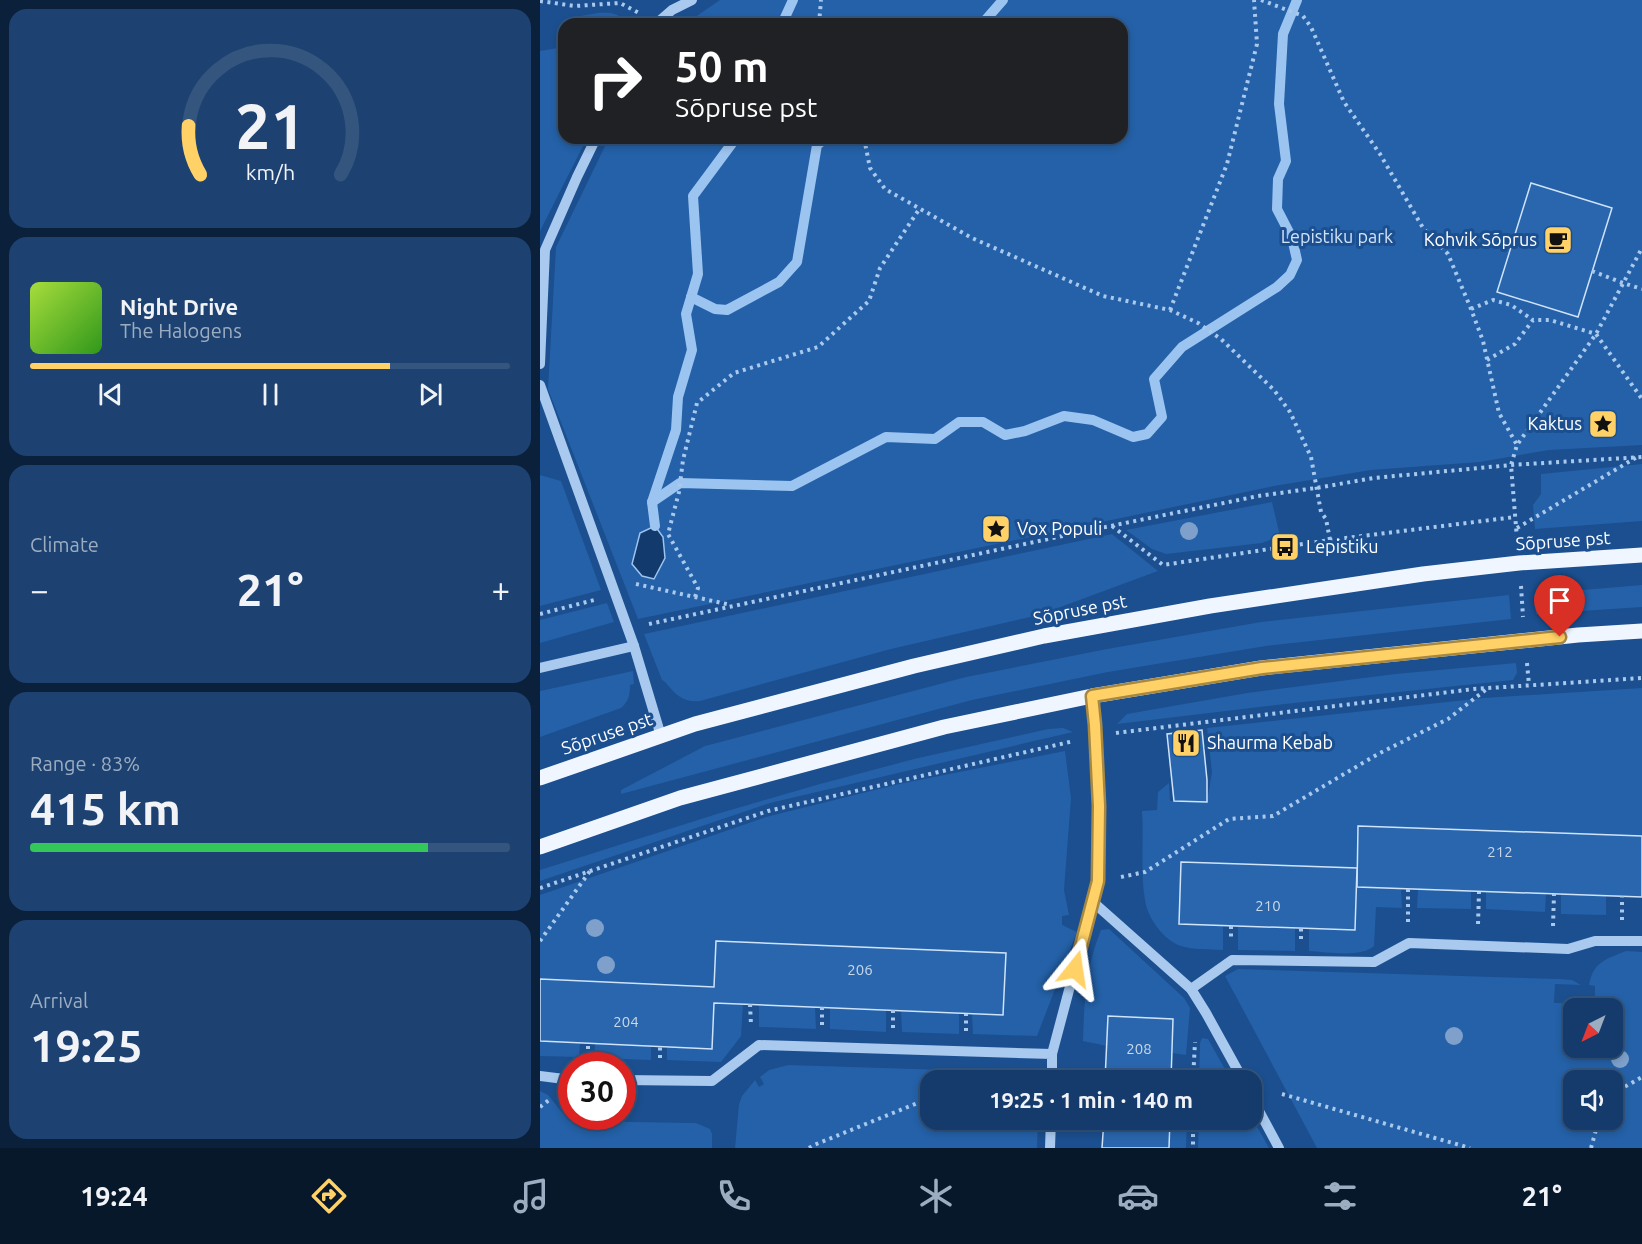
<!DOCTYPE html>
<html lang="en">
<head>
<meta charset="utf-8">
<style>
  :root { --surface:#143b6b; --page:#1d4271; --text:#f1f3f6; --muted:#9dadc1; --line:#33557e; --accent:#ffd166 }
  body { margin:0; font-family:Ubuntu,sans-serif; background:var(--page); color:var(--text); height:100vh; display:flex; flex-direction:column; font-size:22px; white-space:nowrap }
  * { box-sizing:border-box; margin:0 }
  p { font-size:20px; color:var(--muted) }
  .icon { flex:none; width:33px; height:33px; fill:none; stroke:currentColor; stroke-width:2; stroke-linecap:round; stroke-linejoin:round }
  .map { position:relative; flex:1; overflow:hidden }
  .sheet { display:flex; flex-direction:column; gap:9px; padding:9px; background:#0b203b; width:540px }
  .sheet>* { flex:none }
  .hud { position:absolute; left:18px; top:18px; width:570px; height:126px; border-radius:18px; box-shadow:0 3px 9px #0003,0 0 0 2px var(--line); background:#202124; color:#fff; overflow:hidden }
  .needle { width:39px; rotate:222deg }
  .fabs { position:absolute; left:1023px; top:998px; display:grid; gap:12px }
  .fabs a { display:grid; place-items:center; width:60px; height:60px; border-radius:12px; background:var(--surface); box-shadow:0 3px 9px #0003,0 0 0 2px var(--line); font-size:30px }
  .speed { position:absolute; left:18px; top:1052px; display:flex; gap:12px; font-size:30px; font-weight:700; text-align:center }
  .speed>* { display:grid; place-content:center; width:78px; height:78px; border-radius:50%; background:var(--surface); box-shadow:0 3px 9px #0003,0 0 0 2px var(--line); line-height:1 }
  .speed .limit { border:9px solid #d22; background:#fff; color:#111 }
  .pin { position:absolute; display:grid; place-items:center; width:51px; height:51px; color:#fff; margin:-62px -26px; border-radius:50% 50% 50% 0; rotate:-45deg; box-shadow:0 0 6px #0007 }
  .pin .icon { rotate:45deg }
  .me { position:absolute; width:66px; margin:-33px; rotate:15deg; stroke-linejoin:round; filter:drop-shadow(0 0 4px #0008) }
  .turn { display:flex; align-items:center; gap:21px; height:126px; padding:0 18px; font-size:27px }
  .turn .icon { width:78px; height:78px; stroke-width:2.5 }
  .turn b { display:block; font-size:42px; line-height:51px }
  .big { font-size:45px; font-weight:700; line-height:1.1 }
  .sheet .tile { flex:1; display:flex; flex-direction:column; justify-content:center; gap:9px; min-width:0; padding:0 21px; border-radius:18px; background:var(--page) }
  .sheet .dial { align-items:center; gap:0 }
  .dial svg { height:156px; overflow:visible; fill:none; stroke:var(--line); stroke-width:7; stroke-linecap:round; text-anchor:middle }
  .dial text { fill:var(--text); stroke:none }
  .song { display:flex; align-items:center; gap:18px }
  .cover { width:72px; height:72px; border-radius:9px; background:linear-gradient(135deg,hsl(80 70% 55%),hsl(110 70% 35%)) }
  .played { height:6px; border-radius:3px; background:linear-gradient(90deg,var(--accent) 75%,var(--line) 75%) }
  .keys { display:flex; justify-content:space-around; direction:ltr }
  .heat { display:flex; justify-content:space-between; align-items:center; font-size:33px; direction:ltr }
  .charge { height:9px; border-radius:4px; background:linear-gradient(90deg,#34c759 83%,var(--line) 0) }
  .trip { position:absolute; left:380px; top:1070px; width:342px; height:60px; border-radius:18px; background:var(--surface); box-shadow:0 3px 9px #0003,0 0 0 2px var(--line); font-weight:700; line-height:60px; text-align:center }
  .tab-bar { display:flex; height:96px; justify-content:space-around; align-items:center; background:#08182b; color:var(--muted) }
  .tab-bar .icon { width:42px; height:42px }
  .tab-bar .on { color:var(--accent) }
  .tab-bar b { font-size:27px; color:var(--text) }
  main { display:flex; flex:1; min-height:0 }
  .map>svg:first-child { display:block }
  .green { fill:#2461a8; fill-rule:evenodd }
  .water { fill:#123a6d; stroke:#9cc4f0; stroke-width:1.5 }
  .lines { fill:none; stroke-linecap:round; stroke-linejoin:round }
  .stream { stroke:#9cc4f0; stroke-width:10 }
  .building { fill:#2a66ad; stroke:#cfe3fa; stroke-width:1.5 }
  .path { stroke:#a9c9ee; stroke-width:4; stroke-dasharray:3 4.5; stroke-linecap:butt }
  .minor { stroke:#a9c9ee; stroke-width:10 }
  .major { stroke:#f0f6ff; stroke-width:15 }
  .tree { fill:#7ea0ca }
  .route-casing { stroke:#a68842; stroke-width:15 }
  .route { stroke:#ffd166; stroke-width:10 }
  .labels { text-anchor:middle; stroke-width:6; stroke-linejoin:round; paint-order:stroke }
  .number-label { font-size:15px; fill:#cad9ea }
  .park-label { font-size:18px; fill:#cfe3fa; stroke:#1b4f8f }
  .poi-label { font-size:18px; fill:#fff; stroke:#1b4f8f; text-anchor:start }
  .street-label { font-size:18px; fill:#fff; stroke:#1b4f8f }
</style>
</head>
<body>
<main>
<section class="sheet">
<div class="tile dial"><svg viewBox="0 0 100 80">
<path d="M14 69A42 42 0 1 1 86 69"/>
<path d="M14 69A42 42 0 0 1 8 44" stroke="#ffd166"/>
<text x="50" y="56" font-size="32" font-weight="700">21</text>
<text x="50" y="72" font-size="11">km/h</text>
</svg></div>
<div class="tile">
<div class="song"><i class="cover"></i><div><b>Night Drive</b><p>The Halogens</p></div></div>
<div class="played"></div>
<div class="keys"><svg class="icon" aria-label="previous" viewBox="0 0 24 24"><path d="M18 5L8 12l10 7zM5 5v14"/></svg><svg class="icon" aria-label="pause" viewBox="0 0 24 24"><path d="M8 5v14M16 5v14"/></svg><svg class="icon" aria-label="next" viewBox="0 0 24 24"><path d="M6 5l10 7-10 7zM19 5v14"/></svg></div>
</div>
<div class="tile"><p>Climate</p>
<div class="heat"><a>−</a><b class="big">21°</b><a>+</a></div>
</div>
<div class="tile"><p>Range · 83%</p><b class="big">415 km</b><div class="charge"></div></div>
<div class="tile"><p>Arrival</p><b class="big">19:25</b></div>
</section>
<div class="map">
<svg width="1102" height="1148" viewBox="0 0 1102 1148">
  <rect width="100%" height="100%" fill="#1b4f8f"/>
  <!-- green -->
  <g class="green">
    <polygon points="180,0 1102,0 1102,445 1009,450 940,462 831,470 734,486 98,619 8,389 16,247 69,138 582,138 582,24 145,24"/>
    <path d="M 58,13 C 73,12 78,13 88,24 L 35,24 L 35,17 Z"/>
    <polygon points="24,47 24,138 47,138 0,231 0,51"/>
    <polygon points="1102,464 1102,521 995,529 993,505 1001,494 1001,474"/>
    <polygon points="0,475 21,481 61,590 0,606"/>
    <polygon points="732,502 740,536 722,543 626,554 612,549 586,530"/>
    <path d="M 572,534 L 618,571 L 499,615 L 351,649 L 160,701 C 143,703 135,694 125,682 L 122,680 L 104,634 Z"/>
    <polygon points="1102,585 1102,607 996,614 994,594"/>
    <polygon points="969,595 971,619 726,646 568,672 432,700 81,794 81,790 165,746 426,677 567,649 721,622"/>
    <polygon points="67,603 74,622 0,643 0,620"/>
    <polygon points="976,663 977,673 973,680 754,703 577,724 587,714 707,693 855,674"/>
    <path d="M 93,671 L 94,684 L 90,685 C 90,695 89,701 81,708 L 0,737 L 0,691 Z"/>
    <path d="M 1102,688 L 1102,836 L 819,826 L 817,868 L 641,862 L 639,924 L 683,925 L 683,950 C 669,949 654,950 641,946 C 624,941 607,917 605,900 C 600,871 604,840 602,811 L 617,810 L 618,792 L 629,783 L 630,801 L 667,802 L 672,772 L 667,728 L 944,698 Z"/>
    <polygon points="523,728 533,732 230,803 0,881 0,870 180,813 280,784 374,759 508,729"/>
    <polygon points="525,751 531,798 524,890 529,915 522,916 522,925 537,932 497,1036 433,1034 432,1014 463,1015 466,954 174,987 0,979 0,895 226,817 359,784"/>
    <path d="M 817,887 L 861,889 L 862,908 L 836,907 L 834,946 C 822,958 786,952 769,951 L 769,928 L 815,930 Z"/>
    <polygon points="878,889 931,891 931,909 877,908"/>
    <polygon points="946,892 1006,894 1005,912 946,909"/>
    <polygon points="1021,894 1066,896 1066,915 1021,914"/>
    <polygon points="698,926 755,928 755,951 698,950"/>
    <path d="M 569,929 L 644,998 L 650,1008 L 646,1055 L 632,1053 L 633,1019 L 568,1016 L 567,1046 L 543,1041 C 544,1003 546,966 561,930 Z"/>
    <path d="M 1086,951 L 1102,952 L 1102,1148 L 777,1148 L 685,976 L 698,969 L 1019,979 L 1032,980 L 1041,985 L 1015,984 L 1014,1003 L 1055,1004 L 1055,986 L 1049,985 C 1053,962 1066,959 1086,951 ZM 1034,1008 L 1072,1008 L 1072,1047 L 1034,1047 ZM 1034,1080 L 1072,1080 L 1072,1119 L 1034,1119 Z"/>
    <polygon points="174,1003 203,1004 201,1036 181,1062 127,1060 127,1047"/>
    <polygon points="219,1005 275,1007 276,1029 219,1027"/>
    <polygon points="290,1008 346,1010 346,1032 290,1029"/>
    <polygon points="361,1011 419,1013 419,1034 362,1032"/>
    <polygon points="662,1038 668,1039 691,1080 659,1080 660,1043"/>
    <polygon points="0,1041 40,1043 39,1057 0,1056"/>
    <polygon points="55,1044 111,1046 111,1060 54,1058"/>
    <polygon points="248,1065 501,1073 500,1080 390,1080 390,1119 498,1119 497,1148 195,1148 199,1104 202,1096 215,1080 219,1087 224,1084 220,1077 229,1070"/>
    <polygon points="0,1091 8,1095 29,1121 156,1123 170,1129 172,1134 172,1148 0,1148"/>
    <polygon points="711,1116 729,1148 658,1148 659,1119 711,1119"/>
    <polygon points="630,1119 647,1119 646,1148 629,1148"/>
  </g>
  <!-- water -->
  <polygon class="water" points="115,526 123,537 125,558 114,579 102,576 92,564 100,533"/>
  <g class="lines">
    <!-- stream -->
    <g class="stream">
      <polyline points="242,24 253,0"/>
      <polyline points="442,24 463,0"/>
      <polyline points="151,297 175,309 187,310 239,282 257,262 277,145 286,138"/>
      <polyline points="112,502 140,483 252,486 346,437 395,439 419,422 443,422 465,435 485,431 524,416 553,420 593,437 607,434 622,417 614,379 642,347 737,287 750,275 757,260 752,238 737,209 738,179 746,161 739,104 743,34 757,0"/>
      <polyline points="115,526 112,502 136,430 138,397 152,350 146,314 158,274 153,196 196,138"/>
    </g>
  </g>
  <!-- building -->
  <g class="building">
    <polygon points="991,183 1072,208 1038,317 957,292"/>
    <polygon points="662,730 667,780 667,802 634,801 627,734"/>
    <polygon points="818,826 1102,836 1102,897 817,887"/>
    <polygon points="641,862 817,868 815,930 639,924"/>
    <polygon points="176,941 466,953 463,1015 174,1003 172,1049 0,1041 0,979 174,987"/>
    <polygon points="568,1016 633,1019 631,1080 565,1080"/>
    <polygon points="564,1119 630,1119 629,1148 562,1148"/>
  </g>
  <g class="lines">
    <!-- path -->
    <g class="path">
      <polyline points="721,0 763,16 771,27 804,102 840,154 883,228 908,254 931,309 943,341 959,413 977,445"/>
      <polyline points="0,1 35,6 80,3 99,13"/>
      <polyline points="279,24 281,0"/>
      <polyline points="324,138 330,168 345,189 432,238 563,296 630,310 658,323 681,339 734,390 750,412 771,457 781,512 786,519 790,540"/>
      <polyline points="1052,271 1083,283 1102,289"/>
      <polyline points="931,309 953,300 971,305 993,320"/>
      <polyline points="630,310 687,164 717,44 714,0"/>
      <polyline points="947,360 975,344 993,320 1010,320 1056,334 1102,399"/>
      <polyline points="572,526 623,565 790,540 975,517"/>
      <polyline points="977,528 1097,457"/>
      <polyline points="977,539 971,465 977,445 1056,334 1102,248"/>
      <polyline points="96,584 191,605"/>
      <polyline points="981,586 983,617"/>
      <polyline points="155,597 158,588 128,534 139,492 143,460 157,403 194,373 278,347 329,301 340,268 380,208"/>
      <polyline points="0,614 54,600"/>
      <polyline points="109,624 546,531 718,496 776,488 834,478 971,465 1102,457"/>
      <polyline points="987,663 989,685"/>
      <polyline points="576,733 934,689 1102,678"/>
      <polyline points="581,877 605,872 689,819 733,816 838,754 908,719 948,688"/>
      <polyline points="0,888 228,811 534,741"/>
      <polyline points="868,889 868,922"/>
      <polyline points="1082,920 1082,896"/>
      <polyline points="938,924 939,892"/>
      <polyline points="691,926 691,937"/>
      <polyline points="1013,926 1014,894"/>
      <polyline points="761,939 761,928"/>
      <polyline points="0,941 50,871"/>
      <polyline points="210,1004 211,1025"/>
      <polyline points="353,1010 353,1028"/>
      <polyline points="282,1025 282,1007"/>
      <polyline points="426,1031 426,1014"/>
      <polyline points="120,1058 120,1046"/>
      <polyline points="48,1064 48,1043"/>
      <polyline points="653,1080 655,1042"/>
      <polyline points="742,1094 930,1148"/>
      <polyline points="1072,1094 1102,1077"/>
      <polyline points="0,1107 9,1100"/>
      <polyline points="653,1119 653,1148"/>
      <polyline points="269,1148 274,1145 385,1100 390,1096"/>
      <polyline points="1051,1148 1059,1119"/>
    </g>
    <!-- minor -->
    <g class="minor">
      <polyline points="116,24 132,10 152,0"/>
      <polyline points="0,364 5,250 37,177 56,138"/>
      <polyline points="0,385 94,646 121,736"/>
      <polyline points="0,668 94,646"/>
      <polyline points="553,902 651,989 666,1013 703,1080"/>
      <polyline points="651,989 692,960 834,962 869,943 1028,949 1055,941 1102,941"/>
      <polyline points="512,1054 558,881 559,806 555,725 552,696"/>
      <polyline points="0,1076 32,1080"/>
      <polyline points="82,1080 172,1081 219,1045 512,1054 512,1080"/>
      <polyline points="711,1096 739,1148"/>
      <polyline points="510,1148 511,1119"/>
    </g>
    <!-- major -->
    <g class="major">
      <polyline points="0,778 155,724 374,666 504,636 670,606 883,574 979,563 1102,555"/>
      <polyline points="0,847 140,798 404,727 552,696 721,668 1038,635 1102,631"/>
    </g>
  </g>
  <!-- trees -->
  <g class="tree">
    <circle cx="649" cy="531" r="9"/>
    <circle cx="55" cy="928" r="9"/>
    <circle cx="66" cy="965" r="9"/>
    <circle cx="914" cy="1036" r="9"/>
    <circle cx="1080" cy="1059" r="9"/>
  </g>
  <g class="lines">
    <!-- route casing -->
    <g class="route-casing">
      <polyline id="route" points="535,969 558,881 559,806 555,725 552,696 722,668 1020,637"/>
    </g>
    <!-- route -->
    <use href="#route" class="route"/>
  </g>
  <!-- icons -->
  <defs>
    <g id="cafe-square" transform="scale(1.5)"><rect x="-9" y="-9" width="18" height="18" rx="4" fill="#ffd166" stroke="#1b4f8f"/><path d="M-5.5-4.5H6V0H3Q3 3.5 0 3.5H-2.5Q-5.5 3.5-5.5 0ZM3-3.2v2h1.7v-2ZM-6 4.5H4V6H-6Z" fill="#111"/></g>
    <g id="sight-square" transform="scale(1.5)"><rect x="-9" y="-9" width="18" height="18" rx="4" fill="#ffd166" stroke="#1b4f8f"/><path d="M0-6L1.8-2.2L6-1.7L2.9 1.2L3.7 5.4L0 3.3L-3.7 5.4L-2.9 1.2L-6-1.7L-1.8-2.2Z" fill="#111"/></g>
    <g id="bus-square" transform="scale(1.5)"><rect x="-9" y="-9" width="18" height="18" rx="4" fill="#ffd166" stroke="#1b4f8f"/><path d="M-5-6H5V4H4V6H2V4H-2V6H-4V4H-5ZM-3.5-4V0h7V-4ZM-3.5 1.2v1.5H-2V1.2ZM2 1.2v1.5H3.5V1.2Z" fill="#111"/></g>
    <g id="restaurant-square" transform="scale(1.5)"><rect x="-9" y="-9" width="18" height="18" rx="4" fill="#ffd166" stroke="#1b4f8f"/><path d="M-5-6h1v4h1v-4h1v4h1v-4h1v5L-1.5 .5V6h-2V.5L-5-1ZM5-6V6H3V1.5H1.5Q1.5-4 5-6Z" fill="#111"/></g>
  </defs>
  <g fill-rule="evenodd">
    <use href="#cafe-square" x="1018" y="240"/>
    <use href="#sight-square" x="1063" y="424"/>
    <use href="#sight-square" x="456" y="529"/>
    <use href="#bus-square" x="745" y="547"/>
    <use href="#restaurant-square" x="646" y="743"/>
  </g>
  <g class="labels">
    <!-- number labels -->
    <g class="number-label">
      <text x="960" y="857">212</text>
      <text x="728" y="911">210</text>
      <text x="320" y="975">206</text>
      <text x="86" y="1027">204</text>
      <text x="599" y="1054">208</text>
    </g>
    <!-- park labels -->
    <g class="park-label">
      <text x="797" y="243">Lepistiku park</text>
    </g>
    <!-- poi labels -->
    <g class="poi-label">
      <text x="997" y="246" text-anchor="end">Kohvik Sõprus</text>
      <text x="1042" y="430" text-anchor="end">Kaktus</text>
      <text x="477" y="535">Vox Populi</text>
      <text x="766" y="553">Lepistiku</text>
      <text x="667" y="749">Shaurma Kebab</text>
    </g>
    <!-- street labels -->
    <g class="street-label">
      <text transform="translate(1023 541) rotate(-4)" y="6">Sõpruse pst</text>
      <text transform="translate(540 610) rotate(-11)" y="6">Sõpruse pst</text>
      <text transform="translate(67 734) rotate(-19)" y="6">Sõpruse pst</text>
    </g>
  </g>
</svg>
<div class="fabs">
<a><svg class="needle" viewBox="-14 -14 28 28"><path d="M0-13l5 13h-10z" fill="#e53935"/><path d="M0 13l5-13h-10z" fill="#9dadc1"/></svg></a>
<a><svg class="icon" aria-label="sound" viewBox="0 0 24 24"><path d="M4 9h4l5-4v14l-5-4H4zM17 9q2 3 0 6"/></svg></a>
</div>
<div class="speed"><div class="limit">30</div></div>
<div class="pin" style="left:1020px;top:637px;background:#d93025"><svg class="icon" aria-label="arrive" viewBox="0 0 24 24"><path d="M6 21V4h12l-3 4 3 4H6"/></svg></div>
<svg class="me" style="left:535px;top:969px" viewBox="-20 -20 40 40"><path d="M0-17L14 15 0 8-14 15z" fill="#ffd166" stroke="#fff" stroke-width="4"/></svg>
<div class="trip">19:25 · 1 min · 140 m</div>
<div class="hud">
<div class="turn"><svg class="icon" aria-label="right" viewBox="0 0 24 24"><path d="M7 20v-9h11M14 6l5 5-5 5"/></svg><div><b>50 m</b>Sõpruse pst</div></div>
</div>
</div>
</main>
<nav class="tab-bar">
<b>19:24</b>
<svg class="icon on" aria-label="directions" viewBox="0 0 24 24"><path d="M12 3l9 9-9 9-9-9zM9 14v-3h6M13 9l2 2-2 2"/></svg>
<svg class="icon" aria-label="music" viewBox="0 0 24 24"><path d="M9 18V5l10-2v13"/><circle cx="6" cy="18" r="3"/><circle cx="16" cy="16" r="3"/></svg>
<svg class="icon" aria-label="phone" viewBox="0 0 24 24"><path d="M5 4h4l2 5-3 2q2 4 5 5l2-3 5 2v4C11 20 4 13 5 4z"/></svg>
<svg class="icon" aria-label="climate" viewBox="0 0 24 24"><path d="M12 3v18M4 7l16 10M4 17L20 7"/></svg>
<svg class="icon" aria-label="car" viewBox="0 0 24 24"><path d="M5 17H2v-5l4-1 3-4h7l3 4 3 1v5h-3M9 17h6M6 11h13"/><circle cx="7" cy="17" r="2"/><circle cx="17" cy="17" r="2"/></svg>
<svg class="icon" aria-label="filters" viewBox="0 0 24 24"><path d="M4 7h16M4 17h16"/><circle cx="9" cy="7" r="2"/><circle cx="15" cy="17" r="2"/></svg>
<b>21°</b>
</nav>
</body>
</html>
